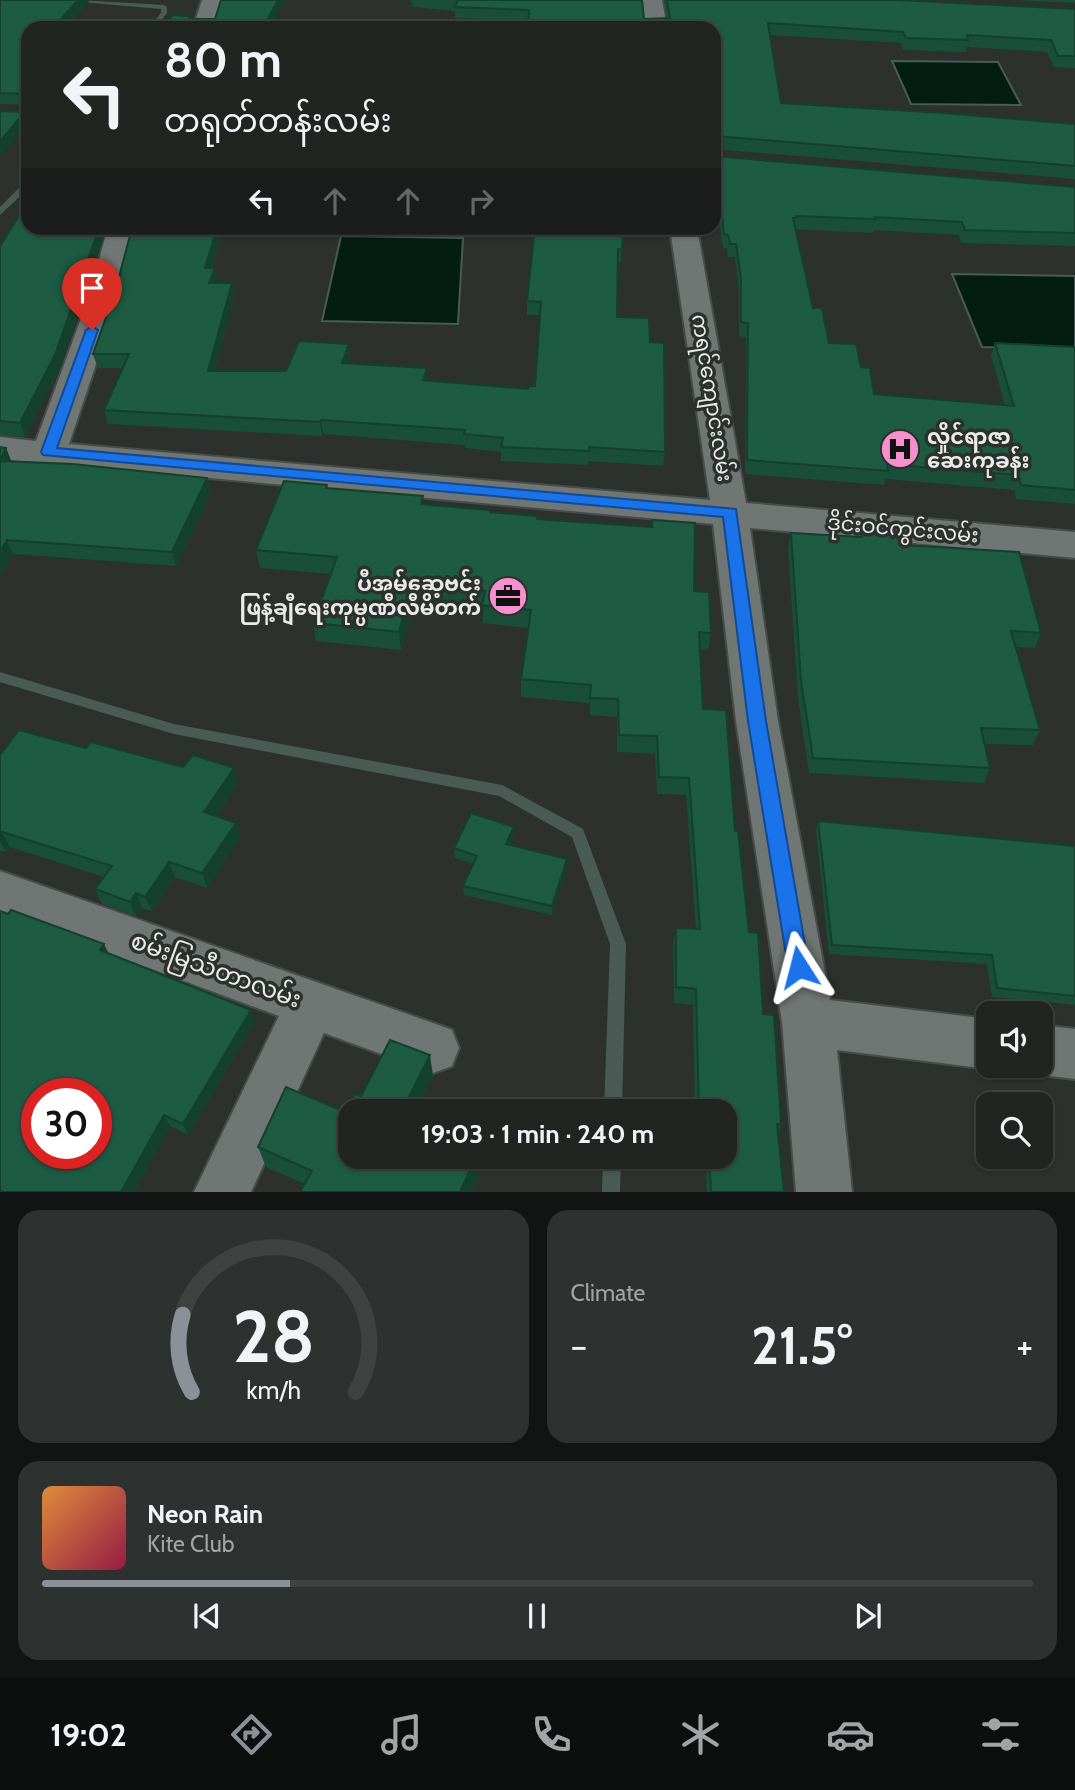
<!DOCTYPE html>
<html lang="en">
<head>
<meta charset="utf-8">
<style>
  :root { --surface:#212522; --page:#2d312f; --text:#f1f3f6; --muted:#a2a5a5; --line:#3e4240; --accent:#8c9099 }
  body { margin:0; font-family:Cabin,"Noto Sans Myanmar",sans-serif; background:var(--page); color:var(--text); height:100vh; display:flex; flex-direction:column; font-size:26px; white-space:nowrap }
  * { box-sizing:border-box; margin:0 }
  p { font-size:23px; color:var(--muted) }
  .icon { flex:none; width:38px; height:38px; fill:none; stroke:currentColor; stroke-width:2; stroke-linecap:round; stroke-linejoin:round }
  .map { position:relative; height:1192px; overflow:hidden }
  .sheet { display:flex; flex-direction:column; gap:18px; padding:18px; background:#121413; flex:1 }
  .sheet>* { flex:none }
  .banner { position:absolute; left:21px; top:21px; width:700px; height:214px; border-radius:21px; box-shadow:0 2px 5px #0004,0 0 0 2px var(--line); background:#212522; color:var(--text); overflow:hidden }
  .tools { position:absolute; left:976px; top:1001px; display:grid; gap:14px }
  .tools a { display:grid; place-items:center; width:77px; height:77px; border-radius:14px; background:var(--surface); box-shadow:0 2px 5px #0004,0 0 0 2px var(--line); font-size:35px }
  .speed { position:absolute; left:21px; top:1078px; display:flex; gap:14px; font-size:35px; font-weight:700; text-align:center }
  .speed>* { display:grid; place-content:center; width:91px; height:91px; border-radius:50%; background:var(--surface); box-shadow:0 2px 5px #0004,0 0 0 2px var(--line); line-height:1 }
  .speed .limit { border:10px solid #d22; background:#fff; color:#111 }
  .pin { position:absolute; display:grid; place-items:center; width:60px; height:60px; color:#fff; margin:-72px -30px; border-radius:50% 50% 50% 0; rotate:-45deg; box-shadow:0 0 7px #0007 }
  .pin .icon { rotate:45deg }
  .me { position:absolute; width:77px; margin:-38px; rotate:351deg; stroke-linejoin:round; filter:drop-shadow(0 0 5px #0008) }
  .turn { display:flex; align-items:center; gap:24px; height:147px; padding:0 28px; font-size:32px }
  .turn .icon { width:91px; height:91px; stroke-width:2.5 }
  .turn b { display:block; font-size:49px; line-height:60px }
  .lanes { display:flex; align-items:center; height:66px; padding:0 28px; background:#0003; justify-content:center; gap:35px; direction:ltr }
  .lanes .off { opacity:.35 }
  .big { font-size:52px; font-weight:700; line-height:1.1 }
  .sheet .widget { flex:1; display:flex; flex-direction:column; justify-content:center; gap:10px; min-width:0; padding:0 24px; border-radius:21px; background:var(--page) }
  .sheet .dial { align-items:center; gap:0 }
  .dial svg { height:182px; overflow:visible; fill:none; stroke:var(--line); stroke-width:7; stroke-linecap:round; text-anchor:middle }
  .dial text { fill:var(--text); stroke:none }
  .song { display:flex; align-items:center; gap:21px }
  .cover { width:84px; height:84px; border-radius:10px; background:linear-gradient(135deg,hsl(30 70% 55%),hsl(340 70% 35%)) }
  .played { height:7px; border-radius:4px; background:linear-gradient(90deg,var(--accent) 25%,var(--line) 25%) }
  .keys { display:flex; justify-content:space-around; direction:ltr }
  .heat { display:flex; justify-content:space-between; align-items:center; font-size:38px; direction:ltr }
  .sheet .tiles { flex:1; display:grid; gap:18px; grid-template-columns:1fr 1fr }
  .widget:last-child { grid-column:span 2 }
  .trip { position:absolute; left:338px; top:1099px; width:399px; height:70px; border-radius:21px; background:var(--surface); box-shadow:0 2px 5px #0004,0 0 0 2px var(--line); font-weight:700; line-height:70px; text-align:center }
  .dock { display:flex; height:112px; justify-content:space-around; align-items:center; background:#0d0f0e; color:var(--muted) }
  .dock .icon { width:49px; height:49px }
  .dock .active { color:var(--accent) }
  .dock b { font-size:32px; color:var(--text) }
  .map>svg:first-child { display:block }
  .water { fill:#041d13; stroke:#495b54; stroke-width:2 }
  .lines { fill:none; stroke-linecap:round; stroke-linejoin:round }
  .stream { fill:#495b54; fill-rule:evenodd }
  .minor-casing { stroke:#474c49; stroke-width:4 }
  .minor { fill:#707673; fill-rule:evenodd }
  .wall { fill:#194e39 }
  .shaded-wall { fill:#14402e }
  .building { fill:#1d5b42; stroke:#14402e; stroke-width:2; fill-rule:evenodd }
  .route { fill:#1a73e8; stroke:#114b97; stroke-width:2 }
  .labels { text-anchor:middle; stroke-width:7; stroke-linejoin:round; paint-order:stroke }
  .street-label { font-size:21px; fill:#e9ecea; stroke:#2c312e }
  .poi-label { font-size:21px; font-weight:bold; fill:#e9ecea; stroke:#2c312e; text-anchor:start }
  .near-street-label { font-size:24px; fill:#e9ecea; stroke:#2c312e }
</style>
</head>
<body>
<div class="map">
<svg width="1075" height="1192" viewBox="0 0 1075 1192">
  <rect width="100%" height="100%" fill="#2c312e"/>
  <!-- water -->
  <g class="water">
    <polygon points="892,61 998,62 1021,105 911,104"/>
    <polygon points="341,236 463,238 458,324 322,321"/>
    <polygon points="952,274 1075,276 1075,348 982,347"/>
  </g>
  <g class="lines">
    <!-- stream -->
    <g class="stream">
      <polygon points="78,0 164,5 167,7 167,13 155,28 149,28 161,13 161,9 81,2"/>
      <polygon points="25,182 28,182 28,189 0,215 0,207"/>
      <polygon points="0,672 174,724 502,785 583,829 626,944 622,1111 604,1111 610,944 572,837 499,796 174,734 0,682"/>
      <polygon points="603,1157 621,1157 620,1192 602,1192"/>
    </g>
    <!-- minor casing -->
    <g class="minor-casing">
      <g id="minor">
        <polygon points="202,0 222,0 215,28 193,28"/>
        <polygon points="642,0 662,0 667,28 645,28"/>
        <polygon points="108,228 136,228 116,305 69,444 710,500 670,228 697,228 746,503 1075,532 1075,558 750,528 778,721 830,1000 989,1019 989,1066 997,1066 989,1069 837,1050 852,1192 796,1192 782,1022 736,721 713,524 0,459 0,437 36,441 86,305"/>
        <polygon points="0,871 433,1023 452,1030 459,1048 452,1066 433,1073 324,1033 251,1192 194,1192 279,1016 0,913"/>
        <polygon points="1041,1025 1075,1029 1075,1079 1041,1075 1022,1068 1022,1066 1041,1066"/>
      </g>
    </g>
    <!-- minor -->
    <use href="#minor" class="minor"/>
  </g>
  <!-- wall -->
  <g class="wall">
    <polygon points="0,0 90,0 65,28 28,28 27,105 0,104"/>
    <polygon points="411,0 642,0 644,19 667,18 664,0 898,0 1075,9 1075,68 1054,67 1047,52 967,47 966,52 903,50 901,43 770,35 781,103 1075,124 1075,179 714,149 714,28 455,18 455,11 412,7"/>
    <polygon points="1012,0 1075,0 1075,3"/>
    <polygon points="714,156 1075,187 1075,246 961,243 959,235 874,230 873,233 795,229 813,308 829,343 861,367 874,394 1005,405 991,356 995,343 1075,347 1075,504 1016,499 1014,490 886,479 884,485 745,474 746,337 739,336 739,291 735,257 728,257 727,248 723,248 718,211 714,211"/>
    <polygon points="132,228 223,228 212,268 217,281 217,283 234,296 215,371 286,371 349,344 350,358 348,363 428,380 528,389 535,386 540,315 527,315 527,301 623,228 621,262 618,262 617,317 650,342 665,452 663,466 589,461 588,465 501,461 501,452 465,448 465,445 323,434 322,436 108,424 104,410 123,368 98,368 93,354 115,292"/>
    <polygon points="0,246 60,369 25,437 0,435"/>
    <polygon points="6,448 11,461 207,478 211,492 176,566 13,554 0,576"/>
    <polygon points="327,485 328,488 424,504 537,519 694,591 711,633 708,650 700,650 703,709 735,831 749,932 781,1124 778,1134 784,1192 707,1192 705,1157 724,1157 724,1111 695,1111 693,1005 674,1003 673,944 676,928 696,929 686,795 657,794 655,754 617,752 617,717 590,715 590,703 521,697 521,679 528,628 483,623 482,609 414,603 401,650 316,641 313,623 331,574 260,568 256,550"/>
    <polygon points="791,533 860,537 861,533 903,545 1041,633 1035,648 1016,647 1040,730 1033,745 984,744 990,768 984,783 809,773 798,697 788,548"/>
    <polygon points="86,748 183,767 234,768 238,783 216,816 240,838 207,888 175,877 152,911 142,908 136,916 102,904 95,889 104,877 10,847 6,852 0,851 0,755"/>
    <polygon points="818,821 1075,846 1075,1005 992,997 987,964 829,954 816,831"/>
    <polygon points="514,836 510,845 566,869 552,915 464,895 463,886 473,864 455,858 454,848"/>
    <polygon points="0,911 108,953 255,1022 188,1135 170,1126 134,1192 0,1192"/>
    <polygon points="433,1076 415,1111 350,1111 350,1157 480,1157 481,1170 471,1192 300,1192 305,1184 266,1167 258,1147 345,1112 361,1096"/>
  </g>
  <!-- shaded-wall -->
  <g class="shaded-wall">
    <polygon points="78,0 90,0 65,28 53,28"/>
    <polygon points="278,0 285,0 271,28 263,28"/>
    <polygon points="25,112 28,124 5,151 0,154 0,141"/>
    <polygon points="99,228 107,228 60,369 25,437 20,423"/>
    <polygon points="217,228 223,228 208,281 205,268"/>
    <polygon points="215,268 217,281 212,297 209,283"/>
    <polygon points="232,283 234,296 211,385 208,371"/>
    <polygon points="349,344 350,358 343,377 342,363"/>
    <polygon points="427,368 428,382 423,380"/>
    <polygon points="321,420 323,434 322,436 320,422"/>
    <polygon points="6,448 12,463 0,461"/>
    <polygon points="207,478 211,492 176,566 172,552"/>
    <polygon points="7,540 13,554 0,576 0,552"/>
    <polygon points="412,585 414,603 401,650 399,632"/>
    <polygon points="234,768 238,783 209,827 204,812"/>
    <polygon points="236,823 240,838 207,888 202,873"/>
    <polygon points="514,827 514,836 506,853 506,844"/>
    <polygon points="2,832 10,847 6,852 0,841 0,835"/>
    <polygon points="567,859 566,869 552,915 552,906"/>
    <polygon points="169,862 175,877 152,911 145,897"/>
    <polygon points="136,893 142,908 136,916 130,902"/>
    <polygon points="104,944 110,956 100,950"/>
    <polygon points="251,1010 255,1022 188,1135 183,1124"/>
    <polygon points="430,1055 433,1076 415,1111 402,1111"/>
    <polygon points="164,1115 170,1126 134,1192 121,1192"/>
    <polygon points="476,1157 480,1157 481,1170 471,1192 460,1192"/>
  </g>
  <!-- building -->
  <g class="building">
    <polygon points="0,0 78,0 53,28 28,28 28,55 26,57 28,57 27,109 27,94 0,93"/>
    <polygon points="221,0 278,0 263,28 160,28 173,15 188,16 191,19 215,19"/>
    <polygon points="458,0 642,0 644,19 670,18 667,0 898,0 1075,9 1075,56 1058,56 1051,40 967,35 968,40 906,38 903,32 768,23 781,103 944,113 1075,124 1075,166 716,136 714,137 714,28 528,28 529,10 455,7"/>
    <polygon points="0,111 25,112 0,141"/>
    <polygon points="714,156 1075,187 1075,233 965,230 962,222 875,217 876,219 796,216 796,218 793,218 813,308 822,308 829,343 856,344 861,367 870,368 874,394 1014,406 995,343 1075,347 1075,490 1021,485 1019,475 887,464 888,471 747,460 748,323 741,322 741,278 736,244 730,244 728,235 724,234 720,198 714,198"/>
    <polygon points="26,205 28,205 28,228 99,228 55,355 20,423 0,421 0,246"/>
    <polygon points="132,228 217,228 205,268 215,268 209,283 232,283 208,371 286,371 299,341 349,344 342,363 427,368 423,380 528,389 529,386 535,386 541,302 527,301 535,228 623,228 622,249 618,249 617,317 649,318 650,342 664,343 665,452 589,447 589,451 501,447 503,438 464,434 465,430 321,420 320,422 104,410 129,354 93,354 115,292"/>
    <polygon points="0,447 6,448 0,461 73,464 207,478 172,552 7,540 0,552"/>
    <polygon points="284,481 327,485 326,488 423,496 421,504 490,510 490,512 537,516 537,519 652,527 652,520 695,523 694,591 709,592 711,633 699,632 703,709 726,710 735,831 738,831 749,932 758,933 763,1014 774,1015 781,1124 777,1124 784,1192 711,1192 709,1157 724,1157 724,1111 699,1111 696,989 676,987 676,928 700,929 689,778 659,777 657,736 619,735 618,699 590,698 591,685 521,679 531,610 482,605 485,591 412,585 399,632 313,623 337,557 256,550"/>
    <polygon points="791,533 862,537 861,533 901,535 903,545 1019,552 1041,633 1011,631 1040,730 981,728 990,768 813,758 801,681"/>
    <polygon points="19,730 86,748 91,742 183,767 193,755 234,768 204,812 236,823 202,873 169,862 145,897 136,893 130,902 95,889 112,866 2,832 0,835 0,755"/>
    <polygon points="471,813 514,827 506,844 567,859 552,906 463,886 477,856 454,848"/>
    <polygon points="818,821 1075,846 1075,996 997,988 992,955 832,945"/>
    <path d="M 11,910 L 104,944 L 100,950 L 251,1010 L 183,1124 L 164,1115 L 121,1192 L 3,1192 L 0,1190 L 0,911 L 8,914 ZM 37,1094 L 96,1094 L 96,1153 L 37,1153 Z"/>
    <polygon points="390,1040 430,1055 402,1111 350,1111 350,1157 476,1157 460,1192 300,1192 312,1171 258,1147 286,1087 345,1112 355,1094 361,1096"/>
  </g>
  <!-- route -->
  <polygon class="route" points="92,326 98,330 57,448 736,509 766,721 809,967 806,974 799,977 791,974 788,967 748,721 723,517 43,455 41,452 86,330"/>
  <!-- icons -->
  <defs>
    <g id="hospital-disc" transform="scale(2.0125)"><circle r="9.5" fill="#f690cf" stroke="#2c312e"/><path d="M-5-5h3v3.5h4V-5h3V5h-3V1.5h-4V5h-3Z" fill="#111"/></g>
    <g id="office-disc" transform="scale(2.0125)"><circle r="9.5" fill="#f690cf" stroke="#2c312e"/><path d="M-6-3h4V-5.5h4V-3h4V5H-6ZM-1-4.5V-3h2v-1.5ZM-6 0V1H6V0Z" fill="#111"/></g>
  </defs>
  <g fill-rule="evenodd">
    <use href="#hospital-disc" x="900" y="449"/>
    <use href="#office-disc" x="508" y="596"/>
  </g>
  <g class="labels">
    <!-- street labels -->
    <g class="street-label">
      <text transform="translate(712 398) rotate(81)" y="7">ကရင်ကျောင်းလမ်း</text>
      <text transform="translate(903 529) rotate(5)" y="7">ဒိုင်းဝင်ကွင်းလမ်း</text>
    </g>
    <!-- poi labels -->
    <g class="poi-label">
      <text x="927" y="444">လှိုင်ရာဇာ<tspan x="927" dy="24">ဆေးကုခန်း</tspan></text>
      <text x="481" y="591" text-anchor="end">ပီအမ်ဆေ့ဗင်း<tspan x="481" dy="24">ဖြန့်ချီရေးကုမ္ပဏီလီမိတက်</tspan></text>
    </g>
    <!-- near-street labels -->
    <g class="near-street-label">
      <text transform="translate(216 970) rotate(20)" y="8">စမ်းမြသီတာလမ်း</text>
    </g>
  </g>
</svg>
<div class="tools">
<a><svg class="icon" aria-label="sound" viewBox="0 0 24 24"><path d="M4 9h4l5-4v14l-5-4H4zM17 9q2 3 0 6"/></svg></a>
<a><svg class="icon" aria-label="search" viewBox="0 0 24 24"><circle cx="10" cy="10" r="6"/><path d="M15 15l6 6"/></svg></a>
</div>
<div class="speed"><div class="limit">30</div></div>
<div class="pin" style="left:92px;top:330px;background:#d93025"><svg class="icon" aria-label="arrive" viewBox="0 0 24 24"><path d="M6 21V4h12l-3 4 3 4H6"/></svg></div>
<svg class="me" style="left:799px;top:967px" viewBox="-20 -20 40 40"><path d="M0-17L14 15 0 8-14 15z" fill="#1a73e8" stroke="#fff" stroke-width="4"/></svg>
<div class="trip">19:03 · 1 min · 240 m</div>
<div class="banner">
<div class="turn"><svg class="icon" aria-label="left" viewBox="0 0 24 24"><path d="M17 20v-9H6M10 6l-5 5 5 5"/></svg><div><b>80 m</b>တရုတ်တန်းလမ်း</div></div>
<div class="lanes"><svg class="icon" aria-label="left" viewBox="0 0 24 24"><path d="M17 20v-9H6M10 6l-5 5 5 5"/></svg><svg class="icon off" aria-label="ahead" viewBox="0 0 24 24"><path d="M12 20V5M6 11l6-6 6 6"/></svg><svg class="icon off" aria-label="ahead" viewBox="0 0 24 24"><path d="M12 20V5M6 11l6-6 6 6"/></svg><svg class="icon off" aria-label="right" viewBox="0 0 24 24"><path d="M7 20v-9h11M14 6l5 5-5 5"/></svg></div>
</div>
</div>
<section class="sheet">
<div class="tiles">
<div class="widget dial"><svg viewBox="0 0 100 80">
<path d="M14 69A42 42 0 1 1 86 69"/>
<path d="M14 69A42 42 0 0 1 10 35" stroke="#8c9099"/>
<text x="50" y="56" font-size="32" font-weight="700">28</text>
<text x="50" y="72" font-size="11">km/h</text>
</svg></div>
<div class="widget"><p>Climate</p>
<div class="heat"><a>−</a><b class="big">21.5°</b><a>+</a></div>
</div>
<div class="widget">
<div class="song"><i class="cover"></i><div><b>Neon Rain</b><p>Kite Club</p></div></div>
<div class="played"></div>
<div class="keys"><svg class="icon" aria-label="previous" viewBox="0 0 24 24"><path d="M18 5L8 12l10 7zM5 5v14"/></svg><svg class="icon" aria-label="pause" viewBox="0 0 24 24"><path d="M8 5v14M16 5v14"/></svg><svg class="icon" aria-label="next" viewBox="0 0 24 24"><path d="M6 5l10 7-10 7zM19 5v14"/></svg></div>
</div>
</div>
</section>
<nav class="dock">
<b>19:02</b>
<svg class="icon active" aria-label="directions" viewBox="0 0 24 24"><path d="M12 3l9 9-9 9-9-9zM9 14v-3h6M13 9l2 2-2 2"/></svg>
<svg class="icon" aria-label="music" viewBox="0 0 24 24"><path d="M9 18V5l10-2v13"/><circle cx="6" cy="18" r="3"/><circle cx="16" cy="16" r="3"/></svg>
<svg class="icon" aria-label="phone" viewBox="0 0 24 24"><path d="M5 4h4l2 5-3 2q2 4 5 5l2-3 5 2v4C11 20 4 13 5 4z"/></svg>
<svg class="icon" aria-label="climate" viewBox="0 0 24 24"><path d="M12 3v18M4 7l16 10M4 17L20 7"/></svg>
<svg class="icon" aria-label="car" viewBox="0 0 24 24"><path d="M5 17H2v-5l4-1 3-4h7l3 4 3 1v5h-3M9 17h6M6 11h13"/><circle cx="7" cy="17" r="2"/><circle cx="17" cy="17" r="2"/></svg>
<svg class="icon" aria-label="filters" viewBox="0 0 24 24"><path d="M4 7h16M4 17h16"/><circle cx="9" cy="7" r="2"/><circle cx="15" cy="17" r="2"/></svg>
</nav>
</body>
</html>
